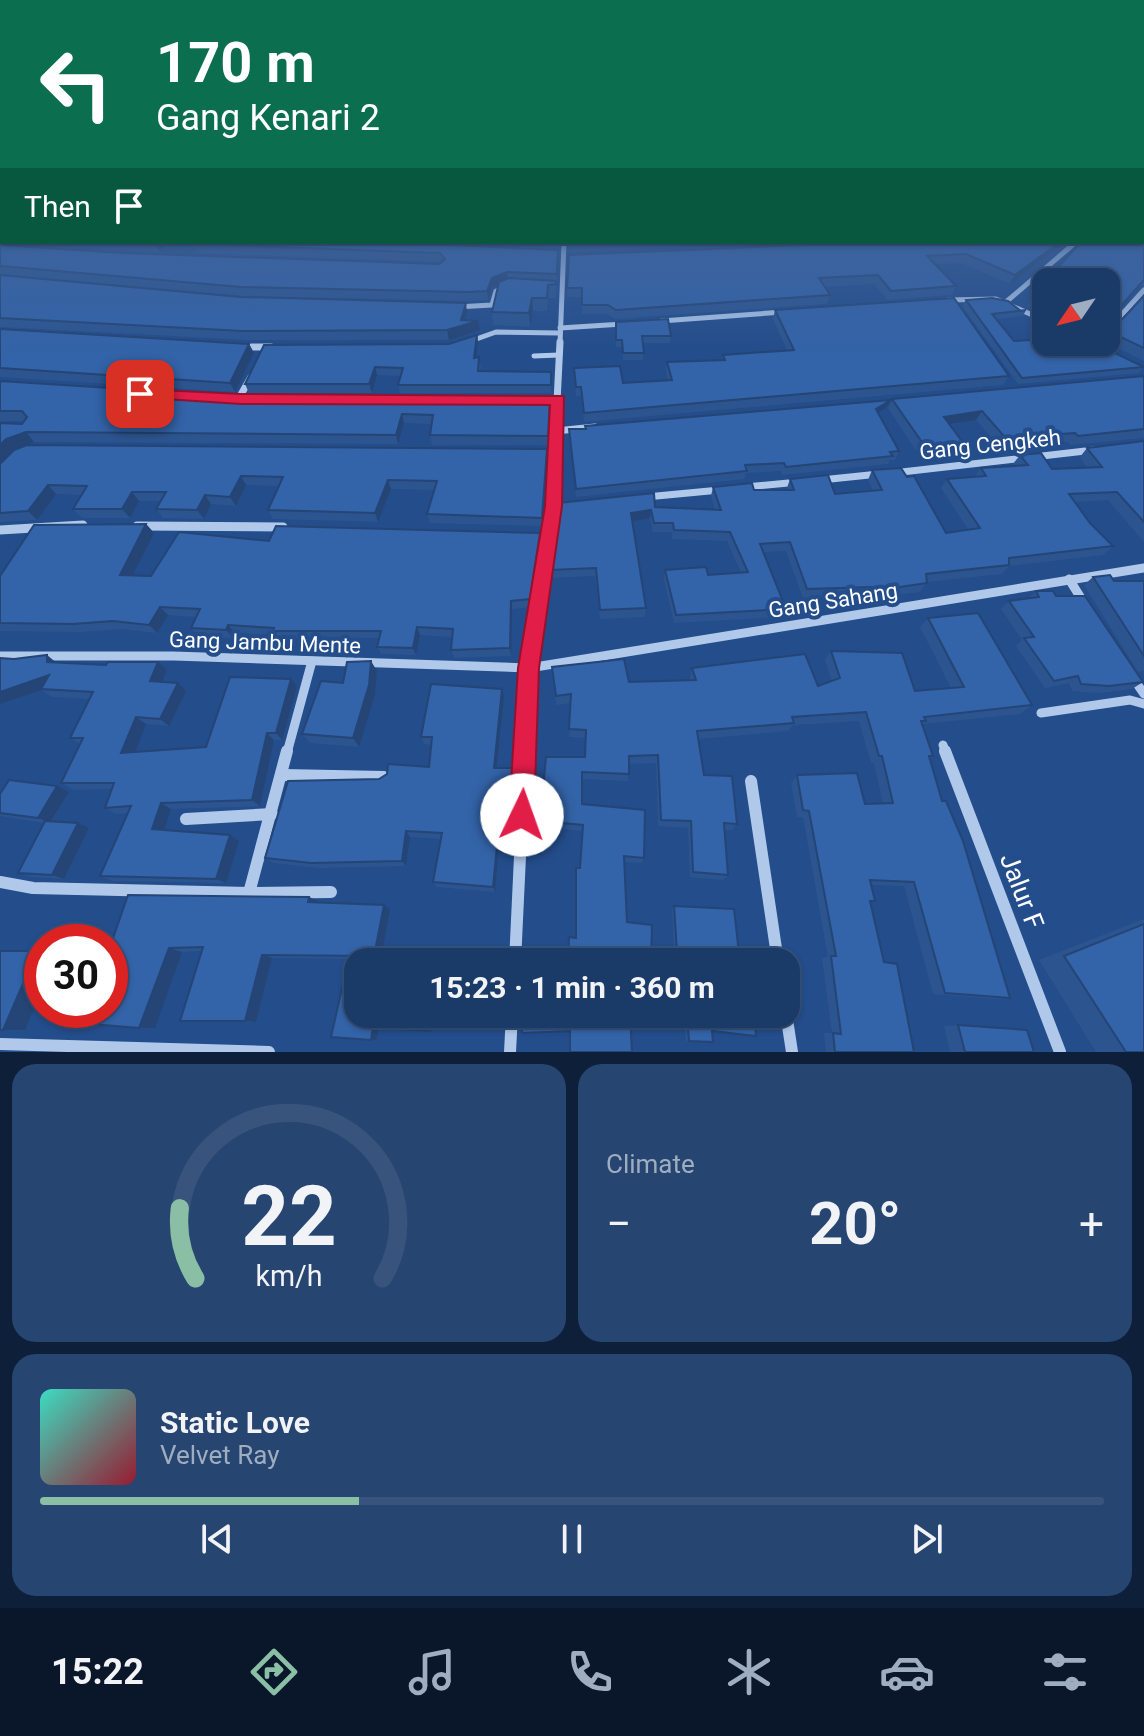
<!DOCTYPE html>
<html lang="en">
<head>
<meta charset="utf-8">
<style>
  :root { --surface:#1a3a68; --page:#274571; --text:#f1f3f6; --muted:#9fadc0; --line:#38547c; --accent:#8abfa5 }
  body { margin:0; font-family:Roboto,sans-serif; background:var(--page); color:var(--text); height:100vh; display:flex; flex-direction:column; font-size:30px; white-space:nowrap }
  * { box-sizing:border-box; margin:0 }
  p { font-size:26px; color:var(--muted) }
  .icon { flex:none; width:44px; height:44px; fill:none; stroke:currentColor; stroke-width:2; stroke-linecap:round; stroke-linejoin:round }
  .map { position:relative; height:1052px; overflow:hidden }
  .sheet { display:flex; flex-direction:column; gap:12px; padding:12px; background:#0e2039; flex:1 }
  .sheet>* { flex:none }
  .top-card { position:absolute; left:0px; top:0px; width:1144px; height:244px; box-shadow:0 2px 6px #0004,0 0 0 2px var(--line); background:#0b6e4f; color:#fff; overflow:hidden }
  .needle { width:52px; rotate:235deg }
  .fabs { position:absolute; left:1032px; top:268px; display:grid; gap:16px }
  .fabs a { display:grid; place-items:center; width:88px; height:88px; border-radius:16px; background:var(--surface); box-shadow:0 2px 6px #0004,0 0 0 2px var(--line); font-size:40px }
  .speed { position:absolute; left:24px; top:924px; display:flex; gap:16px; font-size:40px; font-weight:700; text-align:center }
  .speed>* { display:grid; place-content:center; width:104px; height:104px; border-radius:50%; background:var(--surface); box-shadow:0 2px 6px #0004,0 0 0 2px var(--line); line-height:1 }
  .speed .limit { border:12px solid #d22; background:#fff; color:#111 }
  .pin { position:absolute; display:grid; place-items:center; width:68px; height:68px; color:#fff; margin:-34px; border-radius:16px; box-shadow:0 4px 12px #0006 }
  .me { position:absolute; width:88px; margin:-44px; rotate:3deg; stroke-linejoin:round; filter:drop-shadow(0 0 6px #0008) }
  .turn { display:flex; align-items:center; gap:28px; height:168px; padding:0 24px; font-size:36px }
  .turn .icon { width:104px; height:104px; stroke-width:2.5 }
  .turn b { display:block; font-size:56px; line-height:68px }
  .then { display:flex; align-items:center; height:76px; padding:0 24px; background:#0003; gap:16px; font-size:30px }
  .big { font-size:60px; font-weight:700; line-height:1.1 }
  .sheet .widget { flex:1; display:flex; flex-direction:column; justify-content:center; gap:12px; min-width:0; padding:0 28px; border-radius:24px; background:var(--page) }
  .sheet .dial { align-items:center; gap:0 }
  .dial svg { height:208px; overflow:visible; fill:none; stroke:var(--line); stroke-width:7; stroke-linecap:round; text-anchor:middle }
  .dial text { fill:var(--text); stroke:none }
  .song { display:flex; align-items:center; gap:24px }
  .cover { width:96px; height:96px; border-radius:12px; background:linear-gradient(135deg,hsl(170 70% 55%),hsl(350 70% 35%)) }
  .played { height:8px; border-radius:4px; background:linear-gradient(90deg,var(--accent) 30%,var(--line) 30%) }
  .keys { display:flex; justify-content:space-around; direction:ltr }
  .heat { display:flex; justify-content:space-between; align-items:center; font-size:44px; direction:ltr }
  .sheet .tiles { flex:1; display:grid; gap:12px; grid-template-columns:1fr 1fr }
  .widget:last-child { grid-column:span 2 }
  .trip { position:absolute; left:344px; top:948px; width:456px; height:80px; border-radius:24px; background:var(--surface); box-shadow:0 2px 6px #0004,0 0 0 2px var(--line); font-weight:700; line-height:80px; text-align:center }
  .menu { display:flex; height:128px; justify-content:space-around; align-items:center; background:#0a172a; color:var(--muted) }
  .menu .icon { width:56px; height:56px }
  .menu .current { color:var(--accent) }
  .menu b { font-size:36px; color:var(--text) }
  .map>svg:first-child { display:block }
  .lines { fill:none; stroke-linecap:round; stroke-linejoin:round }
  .service { stroke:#b0c9eb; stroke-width:5 }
  .minor-far3 { stroke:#b0c9eb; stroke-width:5 }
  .minor-far2 { stroke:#b0c9eb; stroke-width:7 }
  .minor-far1 { stroke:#b0c9eb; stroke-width:9 }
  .minor { stroke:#b0c9eb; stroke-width:12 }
  .wall { fill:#2c5590 }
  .shaded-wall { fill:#244576 }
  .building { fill:#3363a8; stroke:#244576; stroke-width:2 }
  .route { fill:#e11d48; stroke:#92132f; stroke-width:2 }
  .labels { text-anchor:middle; stroke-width:8; stroke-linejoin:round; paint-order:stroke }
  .street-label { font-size:22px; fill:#fff; stroke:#234d8b }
  .near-street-label { font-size:26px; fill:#fff; stroke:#234d8b }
</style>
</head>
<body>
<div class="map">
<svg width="1144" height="1052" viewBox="0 0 1144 1052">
  <rect width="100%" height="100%" fill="#234d8b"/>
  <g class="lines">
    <!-- service -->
    <polyline class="service" points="534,356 559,355"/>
    <!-- minor-far3 -->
    <g class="minor-far3">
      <polyline points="948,300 996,299 1046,321"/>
      <polyline points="1006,302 1076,242"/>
      <polyline points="456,307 492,305 496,291 507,287"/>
      <polyline points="661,321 783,312"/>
      <polyline points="560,328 623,324"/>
      <polyline points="1106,332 1144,290"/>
      <polyline points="468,342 496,332 559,333"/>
      <polyline points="560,344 564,242"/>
    </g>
    <!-- minor-far2 -->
    <g class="minor-far2">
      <polyline points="240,347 271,347"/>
      <polyline points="239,398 251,377"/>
      <polyline points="556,431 595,427"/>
      <polyline points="893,473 1094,450"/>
      <polyline points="821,480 879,474"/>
      <polyline points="745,487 799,482"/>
      <polyline points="646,497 720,490"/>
      <polyline points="551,522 560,342"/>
    </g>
    <!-- minor-far1 -->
    <g class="minor-far1">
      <polyline points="137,526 283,527"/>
      <polyline points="0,530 83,525"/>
      <polyline points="1069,579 1084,603"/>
      <polyline points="0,656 174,656 529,668 1144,568"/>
      <polyline points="1133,678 1144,694"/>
      <polyline points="1041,713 1130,700 1144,704"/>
      <polyline points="943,745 946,753"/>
      <polyline points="287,753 312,661"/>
      <polyline points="525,753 529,668 551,520"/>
    </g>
    <!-- minor -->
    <g class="minor">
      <polyline points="945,751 1060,1052"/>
      <polyline points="283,775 384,777"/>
      <polyline points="751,781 778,962"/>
      <polyline points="186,819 272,814"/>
      <polyline points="0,882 33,888 249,893 287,751"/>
      <polyline points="249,893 331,892"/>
      <polyline points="515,962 525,751"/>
      <polyline points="786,1013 792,1052"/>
      <polyline points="0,1044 269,1052"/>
      <polyline points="510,1052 512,1014"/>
    </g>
  </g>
  <!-- wall -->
  <g class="wall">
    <polygon points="1142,205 1144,205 1144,286 1140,286 1108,321 1108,325 1114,328 1144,296 1144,361 1105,342 1106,282 1046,282 1046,315 1027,306 1032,297 1081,242 1142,242"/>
    <polygon points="0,219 2,219 2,242 169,242 159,252 0,243"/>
    <polygon points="434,242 559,242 558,248"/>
    <polygon points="569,242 848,242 800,242 569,252"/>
    <polygon points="1067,242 1010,284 961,263 935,264 956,286 952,295 887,300 874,284 824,287 830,295 827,304 615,319 607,314 582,314 582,297 567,297 569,255"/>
    <polygon points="193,244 558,250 556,298 548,298 547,311 533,311 530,327 493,325 492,312 499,284 492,287 488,300 470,301 245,296 0,275 0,245 122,253 439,264 441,262 198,253"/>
    <polygon points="0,275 240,297 467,312 465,321 478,321 480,330 449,340 247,340 0,327"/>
    <polygon points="966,300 1021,311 1026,310 1023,316 996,319 1014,341 1144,367 1139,373 1018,384 962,306"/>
    <polygon points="775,310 1009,376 1003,385 584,422 581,396 576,396 574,368 623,383 668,380 666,371 667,362 722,360 723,355 787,350 773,319"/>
    <polygon points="616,322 671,336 670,343 643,343 643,360 623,360 622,347 616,347"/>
    <polygon points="0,329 249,344 254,353 235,392 0,377"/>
    <polygon points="477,335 478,343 476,358 481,366 480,371 551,372 551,393 400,393 398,385 401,376 377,375 372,393 249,393 245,384 449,344"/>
    <polygon points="1144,376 1144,438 1070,445 1068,442 1031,445 1027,449 1004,452 976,420 950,425 967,448 961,457 930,460 928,457 920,457 888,408 892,399"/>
    <polygon points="0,381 236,396 550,406 548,445 432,445 430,435 432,424 404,423 398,444 34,442 14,449 3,461 547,449 542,526 430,523 427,514 435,490 391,489 378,522 273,519 268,510 279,486 246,485 236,506 211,504 204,519 163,518 156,509 161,501 139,501 130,518 82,518 73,509 82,495 56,494 37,520 0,522 0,423 22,424 25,421 0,421"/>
    <polygon points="891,400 886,408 878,413 899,451 895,460 890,460 888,464 782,475 781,471 746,473 744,479 576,497 569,429 586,429"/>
    <polygon points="1144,441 1144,542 1108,500 1075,502 1090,523 1113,546 1103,555 1009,566 1002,574 927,582 920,592 867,599 866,595 803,598 786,551 763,552 786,609 782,617 674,623 664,579 665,570 708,575 741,573 727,541 672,539 672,532 653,532 650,518 632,522 646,608 645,617 600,619 595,576 550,578 550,570 655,507 715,510 711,496 713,487 754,490 788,490 787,488 790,479 835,494 873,490 868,480 872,470 946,533 968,529 941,488 947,479 975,476 981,468 1014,466 1013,464 1020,455 1052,469 1087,468 1080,457 1087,448"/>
    <polygon points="146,524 154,533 132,575 151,576 269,541 540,541 530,607 512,609 511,656 454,658 451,650 453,637 420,635 416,655 381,654 377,647 379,638 279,638 276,635 235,633 233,638 198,636 191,628 196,617 168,615 157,633 121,629 82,632 0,631 0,576"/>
    <polygon points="1093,577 1114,581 1144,581 1144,671 1138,672 1084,585"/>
    <polygon points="1036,591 1056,596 1143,682 1132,689 1099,693 1072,691 1069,683 1045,688 1016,646 1022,640 1001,609 1009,601 1029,598"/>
    <polygon points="928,618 1032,705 1020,714 922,724 933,756 930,759 942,801 1010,998 996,999 933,994 904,886 871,885 875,901 870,903 884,962 914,1052 826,1052 824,1033 832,1033 822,958 828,957 803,817 797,817 791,783 797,775 865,804 883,804 874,763 871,763 859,721 793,725 788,731 698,739 704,775 737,824 732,830 724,830 728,875 723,880 690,877 688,828 658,826 656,763 629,764 628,781 582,779 582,804 644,858 642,863 624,862 627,922 651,961 638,962 617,958 576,938 583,831 540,827 540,821 585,757 586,738 569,737 571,703 556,705 552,667 629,682 690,680 690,677 692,668 818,686 832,681 825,660 831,651 915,691 951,688 920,627"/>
    <polygon points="158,662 167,670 162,682 186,691 169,726 146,724 135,752 206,747 297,687 282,740 274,740 260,806 171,809 164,830 230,835 239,841 226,883 113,881 100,876 128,813 116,814 105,808 112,789 74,790 61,783 80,744 70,738 89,699 52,697 41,690 58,663 106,665"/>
    <polygon points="377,671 375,695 359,747 310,743 302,734 343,683"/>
    <polygon points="504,697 497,768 515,775 514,801 503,801 495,892 437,887 433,882 441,839 410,837 406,866 318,868 274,863 265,858 379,779 429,767 431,745 424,744 421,737"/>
    <polygon points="69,792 52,821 78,823 89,828 64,879 32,877 18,873 44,823 0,816 0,794"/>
    <polygon points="309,897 318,902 390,909 381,959 272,958 256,1022 180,1021 202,951 182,952 155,1028 120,954 110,952"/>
    <polygon points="674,906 740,962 680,962 680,954 674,954 672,909"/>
    <polygon points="1144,919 1144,1052 1096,1052 1039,960"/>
    <polygon points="684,1014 754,1014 756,1036 712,1032 713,1042 686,1041"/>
    <polygon points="958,1025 1034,1052 950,1052 944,1026"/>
  </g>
  <!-- shaded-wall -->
  <g class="shaded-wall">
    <polygon points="156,242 169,242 159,252 155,243"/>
    <polygon points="1060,242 1067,242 1010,284 1015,275"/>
    <polygon points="507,272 508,281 492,287 488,300 487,291 492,278"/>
    <polygon points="1144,280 1140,286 1106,324 1106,323"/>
    <polygon points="532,298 533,311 530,327 529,313"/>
    <polygon points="466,303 467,312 464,326 478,321 480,330 449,340 447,330 461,320"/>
    <polygon points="477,335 478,343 475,366 474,358"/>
    <polygon points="249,344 254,353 235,392 230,383"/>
    <polygon points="375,367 377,375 372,393 369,384"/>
    <polygon points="891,400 886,408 871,417 876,409"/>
    <polygon points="982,411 976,420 939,426 944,417"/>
    <polygon points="402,414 404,423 398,444 396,435"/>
    <polygon points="26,432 34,442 14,449 0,464 0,445 6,439"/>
    <polygon points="547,449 548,458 542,526 542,518"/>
    <polygon points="241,476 246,485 236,506 230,497"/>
    <polygon points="388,480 391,489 378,522 375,513"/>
    <polygon points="48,485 56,494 37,520 28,511"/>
    <polygon points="132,492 139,501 130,518 122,509"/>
    <polygon points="205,495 211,504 204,519 197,510"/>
    <polygon points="651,510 650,518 630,522 631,513"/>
    <polygon points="146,524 154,533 128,584 120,575"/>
    <polygon points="540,533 540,541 530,607 530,599"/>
    <polygon points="511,601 512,609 511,656 510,648"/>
    <polygon points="160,607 168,615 157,633 149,625"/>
    <polygon points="228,625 235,633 233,638 226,630"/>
    <polygon points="417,627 420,635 416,655 413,648"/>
    <polygon points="47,655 58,664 47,662"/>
    <polygon points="371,661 377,671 375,695 359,747 353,738"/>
    <polygon points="158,662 167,670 159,689 150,681"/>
    <polygon points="49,675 61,683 0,704 0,692"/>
    <polygon points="291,679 297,687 282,740 276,733"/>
    <polygon points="178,683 186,691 169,726 160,719"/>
    <polygon points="502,689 504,697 496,775 494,768"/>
    <polygon points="136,717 146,724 132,760 121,753"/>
    <polygon points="267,733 274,740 260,806 252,800"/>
    <polygon points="513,768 515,775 514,801 512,794"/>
    <polygon points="57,786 69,792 50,823 38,818"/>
    <polygon points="502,794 503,801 495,892 493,887"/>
    <polygon points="161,803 171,809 163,834 152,829"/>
    <polygon points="78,823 89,828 64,879 52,875"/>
    <polygon points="406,831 410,837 406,866 402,861"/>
    <polygon points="230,835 239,841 226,883 216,879"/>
    <polygon points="309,897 318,901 317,906 308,902"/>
    <polygon points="384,905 390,909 381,959 374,956"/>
    <polygon points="169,948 182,952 155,1028 139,1028"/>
    <polygon points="37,951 42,951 42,988 25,1030 3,1030"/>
    <polygon points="262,955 272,958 256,1022 245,1021"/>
    <polygon points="430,1014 433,1014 431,1032 427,1031"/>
    <polygon points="373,1027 379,1028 376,1040 371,1040"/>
  </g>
  <!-- building -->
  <g class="building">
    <polygon points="1142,205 1144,205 1144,280 1109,319 1108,325 1114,328 1144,296 1144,348 1106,330 1106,282 1046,282 1046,303 1032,297 1039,289 1046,288 1041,286 1081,242 1142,242"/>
    <rect x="0" y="219" width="2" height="15"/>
    <polygon points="196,242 386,242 558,250 557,274 507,272 492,278 487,291 469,292 241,287 0,266 0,245 122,253 439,264 445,259 440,253 193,244"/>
    <polygon points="569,242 607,242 569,244"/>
    <polygon points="1000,242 1060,242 1015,275 966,254 927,256 956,286 891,291 878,275 819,278 830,295 616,310 608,305 582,305 582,288 567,288 569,255 803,245"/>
    <polygon points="0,275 240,297 466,303 461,320 478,321 447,330 243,331 0,318"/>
    <polygon points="509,278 556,281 556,284 548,285 547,298 532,298 529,313 492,312 499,282"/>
    <polygon points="954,298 1009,376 584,413 581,387 576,387 574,368 620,366 623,383 672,380 667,362 725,360 723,355 794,350 775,310"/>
    <polygon points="992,298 1008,301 1021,311 1026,310 992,314 1014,341 1046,339 1046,342 1092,342 1144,367 1022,378 966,300"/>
    <polygon points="668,319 671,336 642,336 644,353 623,353 622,340 616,340 616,322"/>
    <polygon points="0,329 249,344 230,383 0,368"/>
    <polygon points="477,335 474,358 479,357 478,371 551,372 551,385 398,385 403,368 375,367 369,384 245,384 264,345 449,344"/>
    <polygon points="1144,376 1144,429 1078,436 1075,433 1031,436 1034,440 1010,443 982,411 944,417 967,448 936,451 933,448 926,448 892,399"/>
    <polygon points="0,381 236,396 550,397 548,436 430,435 433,415 402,414 396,435 26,432 6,439 0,445 0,423 22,424 27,417 22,411 0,411"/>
    <polygon points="891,400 876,409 899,451 890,452 893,456 786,467 784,463 745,465 747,471 576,489 569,429 586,429 585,426"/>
    <polygon points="1144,441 1144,522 1117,492 1069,494 1090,523 1113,546 1009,558 1009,565 926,574 927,583 873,591 871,587 807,589 790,542 760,544 786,609 676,615 665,570 706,567 708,575 748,572 730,532 674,530 673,523 654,523 651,510 631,513 646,608 600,610 596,568 550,570 558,503 654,493 655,507 721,510 713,487 752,483 754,490 794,490 790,479 828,475 835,494 882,490 872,470 901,468 907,477 914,476 946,533 980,528 947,479 986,476 981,468 1028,465 1020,455 1041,453 1052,469 1102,467 1087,448"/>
    <polygon points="27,445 547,449 542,518 427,514 437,481 388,480 375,513 268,510 283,477 241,476 230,497 205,495 197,510 156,509 166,492 132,492 122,509 73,509 87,486 48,485 28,511 0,513 0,464 14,450"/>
    <polygon points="146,524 120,575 151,576 179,532 269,541 276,526 540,533 530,599 511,601 510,648 451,650 453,629 417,627 413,648 377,647 381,631 273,631 274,628 228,625 226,630 191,628 200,609 160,607 149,625 113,621 73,624 0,623 0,576 34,525"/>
    <polygon points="1110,575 1114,581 1144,581 1144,656 1093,577"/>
    <polygon points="1036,591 1053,591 1056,596 1085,596 1143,682 1109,686 1081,684 1078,676 1054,681 1024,638 1034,637 1009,601 1039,597"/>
    <polygon points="978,613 1032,705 924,717 926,721 921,721 933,756 929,756 942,801 946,801 963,841 1010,998 945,993 914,882 870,880 875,901 870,901 884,962 897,964 914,1052 835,1052 833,1033 841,1034 831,956 836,956 809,811 803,810 797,775 857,773 865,804 893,803 882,756 879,756 866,712 792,717 794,723 697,731 704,775 732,776 737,824 724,823 728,875 693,872 691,821 661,820 658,755 629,756 629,774 582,772 582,804 645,810 644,858 624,856 627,922 652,925 651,961 617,955 617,962 568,962 569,937 576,938 576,868 580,868 583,825 540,821 546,757 585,757 586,730 569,729 571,694 556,696 552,667 624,659 629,682 696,680 692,668 805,654 818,686 840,678 831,651 902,653 915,691 964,687 928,618"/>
    <polygon points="47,655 47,662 106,665 108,662 158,662 150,681 178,683 160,719 136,717 121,753 206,747 230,677 291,679 276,733 267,733 252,800 161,803 152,829 230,835 216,879 100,876 131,806 105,808 114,783 61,783 83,738 70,738 93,692 41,689 49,675 0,692 0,658 14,659"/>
    <polygon points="371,661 369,685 353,738 302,734 321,681 343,683 347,662"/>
    <polygon points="431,684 502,689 494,768 513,768 512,794 502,794 493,887 433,882 442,833 406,831 402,861 311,863 265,858 288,781 379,779 387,774 388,764 429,767 432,737 421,737"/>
    <polygon points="9,780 57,786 38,818 0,813 0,794"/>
    <polygon points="45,821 78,823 52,875 18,873"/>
    <polygon points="128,895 309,897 308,902 384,905 374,956 262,955 245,1021 180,1021 203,947 169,948 139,1028 91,1024 97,1010 110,1010 110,978 121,951 110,952 110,947"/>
    <polygon points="674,906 734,909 740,962 683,962 682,952 677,952"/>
    <polygon points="1144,924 1144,1052 1126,1052 1064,956"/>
    <polygon points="0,951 37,951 3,1030 0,1030"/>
    <polygon points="343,984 358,986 358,1014 430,1014 427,1031 373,1027 371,1040 331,1037"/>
    <polygon points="522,1014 630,1014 632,1052 570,1052 570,1031 522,1033"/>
    <polygon points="687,1014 754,1014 756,1036 712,1031 713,1042 689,1041"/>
    <polygon points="958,1025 1027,1030 1034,1052 965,1052"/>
  </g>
  <!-- sky -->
  <linearGradient id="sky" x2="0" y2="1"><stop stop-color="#132a4c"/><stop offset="0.58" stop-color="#3f6298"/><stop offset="1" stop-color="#3f6298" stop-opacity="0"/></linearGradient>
  <rect width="1144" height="352" fill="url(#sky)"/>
  <!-- route -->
  <polygon class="route" points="140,389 241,394 564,396 562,506 539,668 534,815 530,824 522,828 513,824 509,815 518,668 545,506 550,405 241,404 135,397 135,390"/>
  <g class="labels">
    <!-- street labels -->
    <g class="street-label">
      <text transform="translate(990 444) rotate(-6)" y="8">Gang Cengkeh</text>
      <text transform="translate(833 600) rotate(-9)" y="8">Gang Sahang</text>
      <text transform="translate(265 642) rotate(2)" y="8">Gang Jambu Mente</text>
    </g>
    <!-- near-street labels -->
    <g class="near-street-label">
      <text transform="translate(1022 891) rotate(69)" y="9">Jalur F</text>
    </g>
  </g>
</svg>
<div class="fabs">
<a><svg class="needle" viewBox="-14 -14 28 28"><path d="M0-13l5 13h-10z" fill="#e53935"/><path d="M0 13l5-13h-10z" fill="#9fadc0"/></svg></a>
</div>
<div class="speed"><div class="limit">30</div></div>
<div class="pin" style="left:140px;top:394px;background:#d93025"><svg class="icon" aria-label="arrive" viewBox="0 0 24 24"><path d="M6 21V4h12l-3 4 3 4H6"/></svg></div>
<svg class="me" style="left:522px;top:815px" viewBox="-20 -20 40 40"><circle r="19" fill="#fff"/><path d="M0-13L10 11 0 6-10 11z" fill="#e11d48"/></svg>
<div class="trip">15:23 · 1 min · 360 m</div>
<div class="top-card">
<div class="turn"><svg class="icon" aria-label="left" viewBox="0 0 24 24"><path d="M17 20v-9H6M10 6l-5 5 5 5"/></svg><div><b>170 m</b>Gang Kenari 2</div></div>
<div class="then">Then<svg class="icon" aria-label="arrive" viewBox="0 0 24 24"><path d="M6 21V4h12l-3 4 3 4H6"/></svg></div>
</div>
</div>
<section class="sheet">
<div class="tiles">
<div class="widget dial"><svg viewBox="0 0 100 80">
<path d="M14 69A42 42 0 1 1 86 69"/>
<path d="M14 69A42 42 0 0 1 8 42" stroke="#8abfa5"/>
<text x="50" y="56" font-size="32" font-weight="700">22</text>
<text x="50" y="72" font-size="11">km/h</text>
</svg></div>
<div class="widget"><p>Climate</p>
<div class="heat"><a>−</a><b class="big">20°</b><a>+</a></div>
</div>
<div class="widget">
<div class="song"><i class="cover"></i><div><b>Static Love</b><p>Velvet Ray</p></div></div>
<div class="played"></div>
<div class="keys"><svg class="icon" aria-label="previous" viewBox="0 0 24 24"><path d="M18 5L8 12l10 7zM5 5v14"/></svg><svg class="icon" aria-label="pause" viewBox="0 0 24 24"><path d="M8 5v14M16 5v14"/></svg><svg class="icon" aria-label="next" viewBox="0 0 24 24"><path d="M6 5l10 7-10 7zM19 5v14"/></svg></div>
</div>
</div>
</section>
<nav class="menu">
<b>15:22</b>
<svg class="icon current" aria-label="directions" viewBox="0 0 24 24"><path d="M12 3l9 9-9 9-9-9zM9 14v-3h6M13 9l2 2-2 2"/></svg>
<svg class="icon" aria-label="music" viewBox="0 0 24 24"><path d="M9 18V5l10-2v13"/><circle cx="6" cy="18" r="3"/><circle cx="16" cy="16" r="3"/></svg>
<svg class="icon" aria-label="phone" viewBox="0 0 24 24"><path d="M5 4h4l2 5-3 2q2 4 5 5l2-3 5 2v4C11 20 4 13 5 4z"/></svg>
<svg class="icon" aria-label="climate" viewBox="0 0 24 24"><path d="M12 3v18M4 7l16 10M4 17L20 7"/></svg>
<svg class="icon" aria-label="car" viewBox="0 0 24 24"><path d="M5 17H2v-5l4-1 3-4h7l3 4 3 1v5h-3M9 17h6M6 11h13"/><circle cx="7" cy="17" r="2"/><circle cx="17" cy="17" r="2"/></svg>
<svg class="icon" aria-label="filters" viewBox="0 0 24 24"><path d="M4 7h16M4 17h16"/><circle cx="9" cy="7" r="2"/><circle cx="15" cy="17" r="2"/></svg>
</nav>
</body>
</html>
